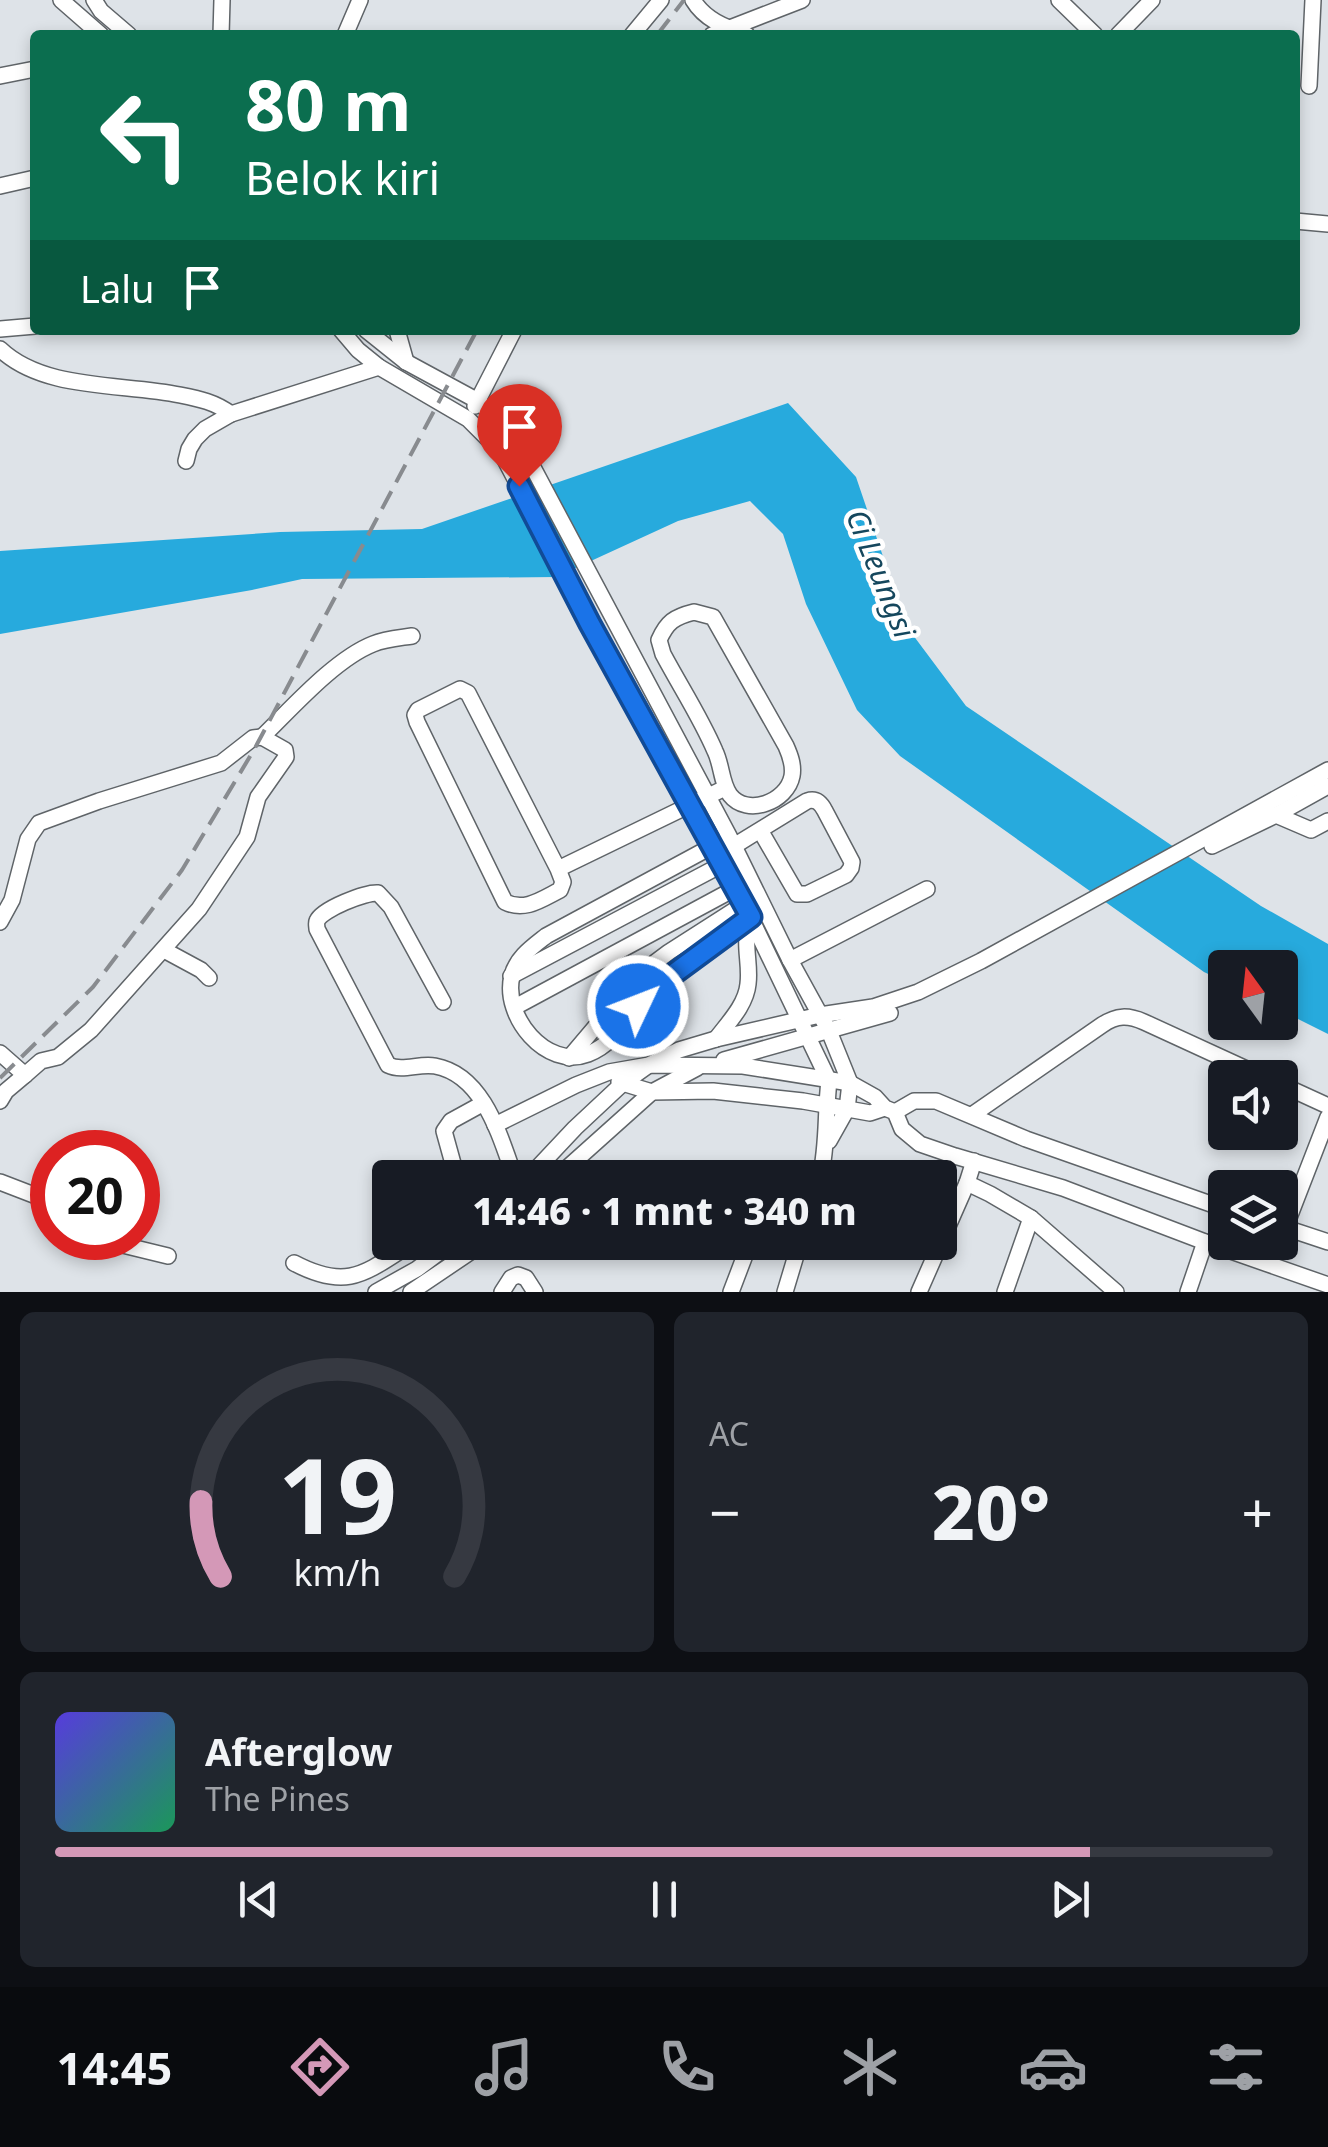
<!DOCTYPE html>
<html lang="id">
<head>
<meta charset="utf-8">
<style>
  :root { --surface:#171b24; --page:#20242c; --text:#f1f3f6; --muted:#9ea1a6; --line:#363941; --accent:#d498b7 }
  body { margin:0; font-family:"Noto Sans",sans-serif; background:var(--page); color:var(--text); height:100vh; display:flex; flex-direction:column; font-size:38px; white-space:nowrap }
  * { box-sizing:border-box; margin:0 }
  p { font-size:32px; color:var(--muted) }
  .icon { flex:none; width:55px; height:55px; fill:none; stroke:currentColor; stroke-width:2; stroke-linecap:round; stroke-linejoin:round }
  .map { position:relative; height:1292px; overflow:hidden }
  .sheet { display:flex; flex-direction:column; gap:20px; padding:20px; background:#0d0f14; flex:1 }
  .sheet>* { flex:none }
  .banner { position:absolute; left:30px; top:30px; width:1270px; height:305px; border-radius:10px; box-shadow:0 5px 15px #0003; background:#0b6e4f; color:#fff; overflow:hidden }
  .needle { width:65px; rotate:345deg }
  .buttons { position:absolute; left:1208px; top:950px; display:grid; gap:20px }
  .buttons a { display:grid; place-items:center; width:90px; height:90px; border-radius:10px; background:var(--surface); box-shadow:0 5px 15px #0003; font-size:50px }
  .speed { position:absolute; left:30px; top:1130px; display:flex; gap:20px; font-size:50px; font-weight:700; text-align:center }
  .speed>* { display:grid; place-content:center; width:130px; height:130px; border-radius:50%; background:var(--surface); box-shadow:0 5px 15px #0003; line-height:1 }
  .speed .limit { border:15px solid #d22; background:#fff; color:#111 }
  .pin { position:absolute; display:grid; place-items:center; width:85px; height:85px; color:#fff; margin:-102px -42px; border-radius:50% 50% 50% 0; rotate:-45deg; box-shadow:0 0 10px #0007 }
  .pin .icon { rotate:45deg }
  .me { position:absolute; width:110px; margin:-55px; rotate:47deg; stroke-linejoin:round; filter:drop-shadow(0 0 8px #0008) }
  .turn { display:flex; align-items:center; gap:35px; height:210px; padding:0 50px; font-size:45px }
  .turn .icon { width:130px; height:130px; stroke-width:2.5 }
  .turn b { display:block; font-size:70px; line-height:85px }
  .then { display:flex; align-items:center; height:95px; padding:0 50px; background:#0003; gap:20px; font-size:38px }
  .big { font-size:75px; font-weight:800; line-height:1.1 }
  .sheet .widget { flex:1; display:flex; flex-direction:column; justify-content:center; gap:15px; min-width:0; padding:0 35px; border-radius:15px; background:var(--page) }
  .sheet .dial { align-items:center; gap:0 }
  .dial svg { height:260px; overflow:visible; fill:none; stroke:var(--line); stroke-width:7; stroke-linecap:round; text-anchor:middle }
  .dial text { fill:var(--text); stroke:none }
  .song { display:flex; align-items:center; gap:30px }
  .cover { width:120px; height:120px; border-radius:15px; background:linear-gradient(135deg,hsl(250 70% 55%),hsl(150 70% 35%)) }
  .played { height:10px; border-radius:5px; background:linear-gradient(90deg,var(--accent) 85%,var(--line) 85%) }
  .keys { display:flex; justify-content:space-around; direction:ltr }
  .heat { display:flex; justify-content:space-between; align-items:center; font-size:55px; direction:ltr }
  .sheet .tiles { flex:1; display:grid; gap:20px; grid-template-columns:1fr 1fr }
  .widget:last-child { grid-column:span 2 }
  .trip { position:absolute; left:372px; top:1160px; width:585px; height:100px; border-radius:10px; background:var(--surface); box-shadow:0 5px 15px #0003; font-weight:800; line-height:100px; text-align:center }
  .tab-bar { display:flex; height:160px; justify-content:space-around; align-items:center; background:#090b0e; color:var(--muted) }
  .tab-bar .icon { width:70px; height:70px }
  .tab-bar .current { color:var(--accent) }
  .tab-bar b { font-size:45px; color:var(--text) }
  .map>svg:first-child { display:block }
  .water { fill:#27aadd }
  .lines { fill:none; stroke-linecap:round; stroke-linejoin:round }
  .minor-casing { stroke:#5f6468; stroke-width:18 }
  .minor { stroke:#fff; stroke-width:15 }
  .rail { stroke:#888b8f; stroke-width:4; stroke-dasharray:20 10; stroke-linecap:butt }
  .route-casing { stroke:#114b97; stroke-width:25 }
  .route { stroke:#1a73e8; stroke-width:18 }
  .labels { text-anchor:middle; stroke-width:9; stroke-linejoin:round; paint-order:stroke }
  .water-label { font-size:30px; font-style:italic; fill:#15475d; stroke:#fff }
</style>
</head>
<body>
<div class="map">
<svg width="1328" height="1292" viewBox="0 0 1328 1292">
  <rect width="100%" height="100%" fill="#dee3e8"/>
  <!-- water -->
  <polygon class="water" points="788,403 856,477 907,627 966,706 1261,906 1328,944 1328,1034 1280,1010 1280,968 1225,968 1225,982 1204,972 900,756 857,710 806,604 783,534 750,501 678,521 556,577 302,579 252,590 0,634 0,551 280,532 422,529"/>
  <g class="lines">
    <!-- minor casing -->
    <g class="minor-casing">
      <g id="minor">
        <polyline points="61,0 101,35"/>
        <polyline points="94,0 101,11 129,35"/>
        <path d="M 693,0 C 705,20 725,27 747,35"/>
        <polyline points="1059,0 1095,35"/>
        <polyline points="221,35 222,0"/>
        <polyline points="345,35 360,0"/>
        <polyline points="632,35 661,0"/>
        <polyline points="712,35 802,0"/>
        <polyline points="1118,35 1152,0"/>
        <polyline points="0,76 35,69"/>
        <polyline points="1309,86 1313,0"/>
        <polyline points="0,186 35,178"/>
        <polyline points="1295,221 1328,224"/>
        <polyline points="0,329 35,326"/>
        <path d="M 341,330 L 358,350 L 379,367 L 468,419 L 501,452 L 591,624 L 744,904 L 829,1081 C 825,1113 828,1145 820,1178"/>
        <polyline points="366,330 406,362 478,401 520,443 729,836 790,960 829,1031 850,1083 847,1109 829,1141"/>
        <polyline points="397,330 406,362"/>
        <path d="M 0,349 C 44,391 123,383 180,395 C 200,399 215,402 231,414"/>
        <polyline points="475,406 514,330"/>
        <polyline points="186,461 189,449 195,439 205,429 231,414 379,367"/>
        <path d="M 694,612 L 713,617 L 786,746 C 790,755 794,765 792,776 C 787,802 747,817 730,795 C 721,783 722,765 715,751 C 701,718 680,686 663,654 L 659,640 C 667,622 674,617 694,612 Z"/>
        <polyline points="1276,815 1311,830 1328,821"/>
        <path d="M 720,842 L 546,936 C 532,947 516,958 512,976 C 502,1016 546,1070 588,1054 C 617,1043 632,1011 653,990 C 681,963 718,941 751,917"/>
        <path d="M 734,846 L 807,801 C 816,798 821,803 825,811 L 852,862 L 851,868 L 846,875 L 807,894 L 797,894 L 760,830"/>
        <polyline points="1212,846 1276,815 1328,786"/>
        <path d="M 558,869 L 563,882 L 560,890 C 542,899 525,912 505,902 L 417,722 L 415,715 L 418,710 L 460,689 L 468,693 L 558,869 L 725,788"/>
        <polyline points="0,922 12,900 28,839 39,823 99,801 221,763 253,738 262,737"/>
        <polyline points="164,950 201,970 209,978"/>
        <polyline points="790,960 927,889"/>
        <polyline points="511,976 723,864"/>
        <path d="M 443,1002 L 391,907 L 378,893 C 366,892 322,909 317,921 C 316,923 317,927 317,929 L 388,1065 C 403,1072 419,1063 435,1066 C 484,1075 500,1137 515,1178"/>
        <polyline points="515,1007 736,888"/>
        <path d="M 716,1039 C 728,1023 746,1005 748,984 C 751,961 741,941 752,920"/>
        <polyline points="0,1053 25,1075 6,1091 0,1101"/>
        <polyline points="569,1058 641,973 669,952 744,904"/>
        <polyline points="724,1060 890,1013"/>
        <path d="M 25,1075 L 41,1061 L 58,1057 L 91,1030 L 199,909 L 247,837 L 258,797 L 286,757 L 285,750 L 262,737 C 292,708 335,659 373,644 C 385,639 399,638 412,636"/>
        <polyline points="619,1082 652,1092 713,1091 803,1101 870,1113 885,1108"/>
        <polyline points="1280,1084 1328,1106"/>
        <polyline points="895,1112 914,1101 936,1101 1026,1139 1225,1209"/>
        <path d="M 972,1115 L 1102,1025 C 1117,1015 1128,1015 1144,1022 L 1266,1078"/>
        <polyline points="495,1125 576,1085 609,1072 649,1065 743,1066 850,1083 875,1097 885,1108 895,1112 902,1129 920,1144 955,1156 1063,1188 1205,1242 1328,1285"/>
        <polyline points="974,1161 967,1183 990,1194 1031,1218 1116,1292"/>
        <polyline points="457,1178 444,1131 451,1121 482,1104"/>
        <polyline points="528,1178 575,1128 621,1085 649,1065 679,1050 716,1039 820,1015 873,1007 918,992 981,961 1328,770"/>
        <polyline points="556,1178 652,1092 697,1068"/>
        <polyline points="0,1182 52,1202"/>
        <polyline points="1280,1226 1328,1242"/>
        <polyline points="1285,1228 1328,1117"/>
        <polyline points="94,1238 168,1256"/>
        <path d="M 294,1263 C 349,1292 366,1272 414,1242"/>
        <polyline points="376,1292 417,1269 453,1242"/>
        <polyline points="411,1292 485,1242"/>
        <polyline points="502,1292 511,1278 518,1275 526,1278 535,1292"/>
        <polyline points="731,1292 750,1242"/>
        <polyline points="785,1292 800,1242"/>
        <polyline points="919,1292 967,1183"/>
        <polyline points="1005,1292 1031,1218"/>
        <polyline points="1188,1292 1205,1242"/>
      </g>
    </g>
    <!-- minor -->
    <use href="#minor" class="minor"/>
    <!-- rail -->
    <g class="rail">
      <polyline points="657,35 684,0"/>
      <polyline points="0,1078 93,987 182,870 255,748 477,330"/>
    </g>
  </g>
  <g class="lines">
    <!-- route casing -->
    <g class="route-casing">
      <polyline id="route" points="519,486 590,624 751,917 668,978 638,1006"/>
    </g>
    <!-- route -->
    <use href="#route" class="route"/>
  </g>
  <g class="labels">
    <!-- water labels -->
    <g class="water-label">
      <text transform="translate(880 574) rotate(68)" y="10">Ci Leungsi</text>
    </g>
  </g>
</svg>
<div class="buttons">
<a><svg class="needle" viewBox="-14 -14 28 28"><path d="M0-13l5 13h-10z" fill="#e53935"/><path d="M0 13l5-13h-10z" fill="#9ea1a6"/></svg></a>
<a><svg class="icon" aria-label="sound" viewBox="0 0 24 24"><path d="M4 9h4l5-4v14l-5-4H4zM17 9q2 3 0 6"/></svg></a>
<a><svg class="icon" aria-label="layers" viewBox="0 0 24 24"><path d="M12 4l9 5-9 5-9-5zM3 14l9 5 9-5"/></svg></a>
</div>
<div class="speed"><div class="limit">20</div></div>
<div class="pin" style="left:519px;top:486px;background:#d93025"><svg class="icon" aria-label="arrive" viewBox="0 0 24 24"><path d="M6 21V4h12l-3 4 3 4H6"/></svg></div>
<svg class="me" style="left:638px;top:1006px" viewBox="-20 -20 40 40"><circle r="17" fill="#1a73e8" stroke="#fff" stroke-width="3"/><path d="M0-11L8 9 0 5-8 9z" fill="#fff"/></svg>
<div class="trip">14:46 · 1 mnt · 340 m</div>
<div class="banner">
<div class="turn"><svg class="icon" aria-label="left" viewBox="0 0 24 24"><path d="M17 20v-9H6M10 6l-5 5 5 5"/></svg><div><b>80 m</b>Belok kiri</div></div>
<div class="then">Lalu<svg class="icon" aria-label="arrive" viewBox="0 0 24 24"><path d="M6 21V4h12l-3 4 3 4H6"/></svg></div>
</div>
</div>
<section class="sheet">
<div class="tiles">
<div class="widget dial"><svg viewBox="0 0 100 80">
<path d="M14 69A42 42 0 1 1 86 69"/>
<path d="M14 69A42 42 0 0 1 8 46" stroke="#d498b7"/>
<text x="50" y="56" font-size="32" font-weight="700">19</text>
<text x="50" y="72" font-size="11">km/h</text>
</svg></div>
<div class="widget"><p>AC</p>
<div class="heat"><a>−</a><b class="big">20°</b><a>+</a></div>
</div>
<div class="widget">
<div class="song"><i class="cover"></i><div><b>Afterglow</b><p>The Pines</p></div></div>
<div class="played"></div>
<div class="keys"><svg class="icon" aria-label="previous" viewBox="0 0 24 24"><path d="M18 5L8 12l10 7zM5 5v14"/></svg><svg class="icon" aria-label="pause" viewBox="0 0 24 24"><path d="M8 5v14M16 5v14"/></svg><svg class="icon" aria-label="next" viewBox="0 0 24 24"><path d="M6 5l10 7-10 7zM19 5v14"/></svg></div>
</div>
</div>
</section>
<nav class="tab-bar">
<b>14:45</b>
<svg class="icon current" aria-label="directions" viewBox="0 0 24 24"><path d="M12 3l9 9-9 9-9-9zM9 14v-3h6M13 9l2 2-2 2"/></svg>
<svg class="icon" aria-label="music" viewBox="0 0 24 24"><path d="M9 18V5l10-2v13"/><circle cx="6" cy="18" r="3"/><circle cx="16" cy="16" r="3"/></svg>
<svg class="icon" aria-label="phone" viewBox="0 0 24 24"><path d="M5 4h4l2 5-3 2q2 4 5 5l2-3 5 2v4C11 20 4 13 5 4z"/></svg>
<svg class="icon" aria-label="climate" viewBox="0 0 24 24"><path d="M12 3v18M4 7l16 10M4 17L20 7"/></svg>
<svg class="icon" aria-label="car" viewBox="0 0 24 24"><path d="M5 17H2v-5l4-1 3-4h7l3 4 3 1v5h-3M9 17h6M6 11h13"/><circle cx="7" cy="17" r="2"/><circle cx="17" cy="17" r="2"/></svg>
<svg class="icon" aria-label="filters" viewBox="0 0 24 24"><path d="M4 7h16M4 17h16"/><circle cx="9" cy="7" r="2"/><circle cx="15" cy="17" r="2"/></svg>
</nav>
</body>
</html>
